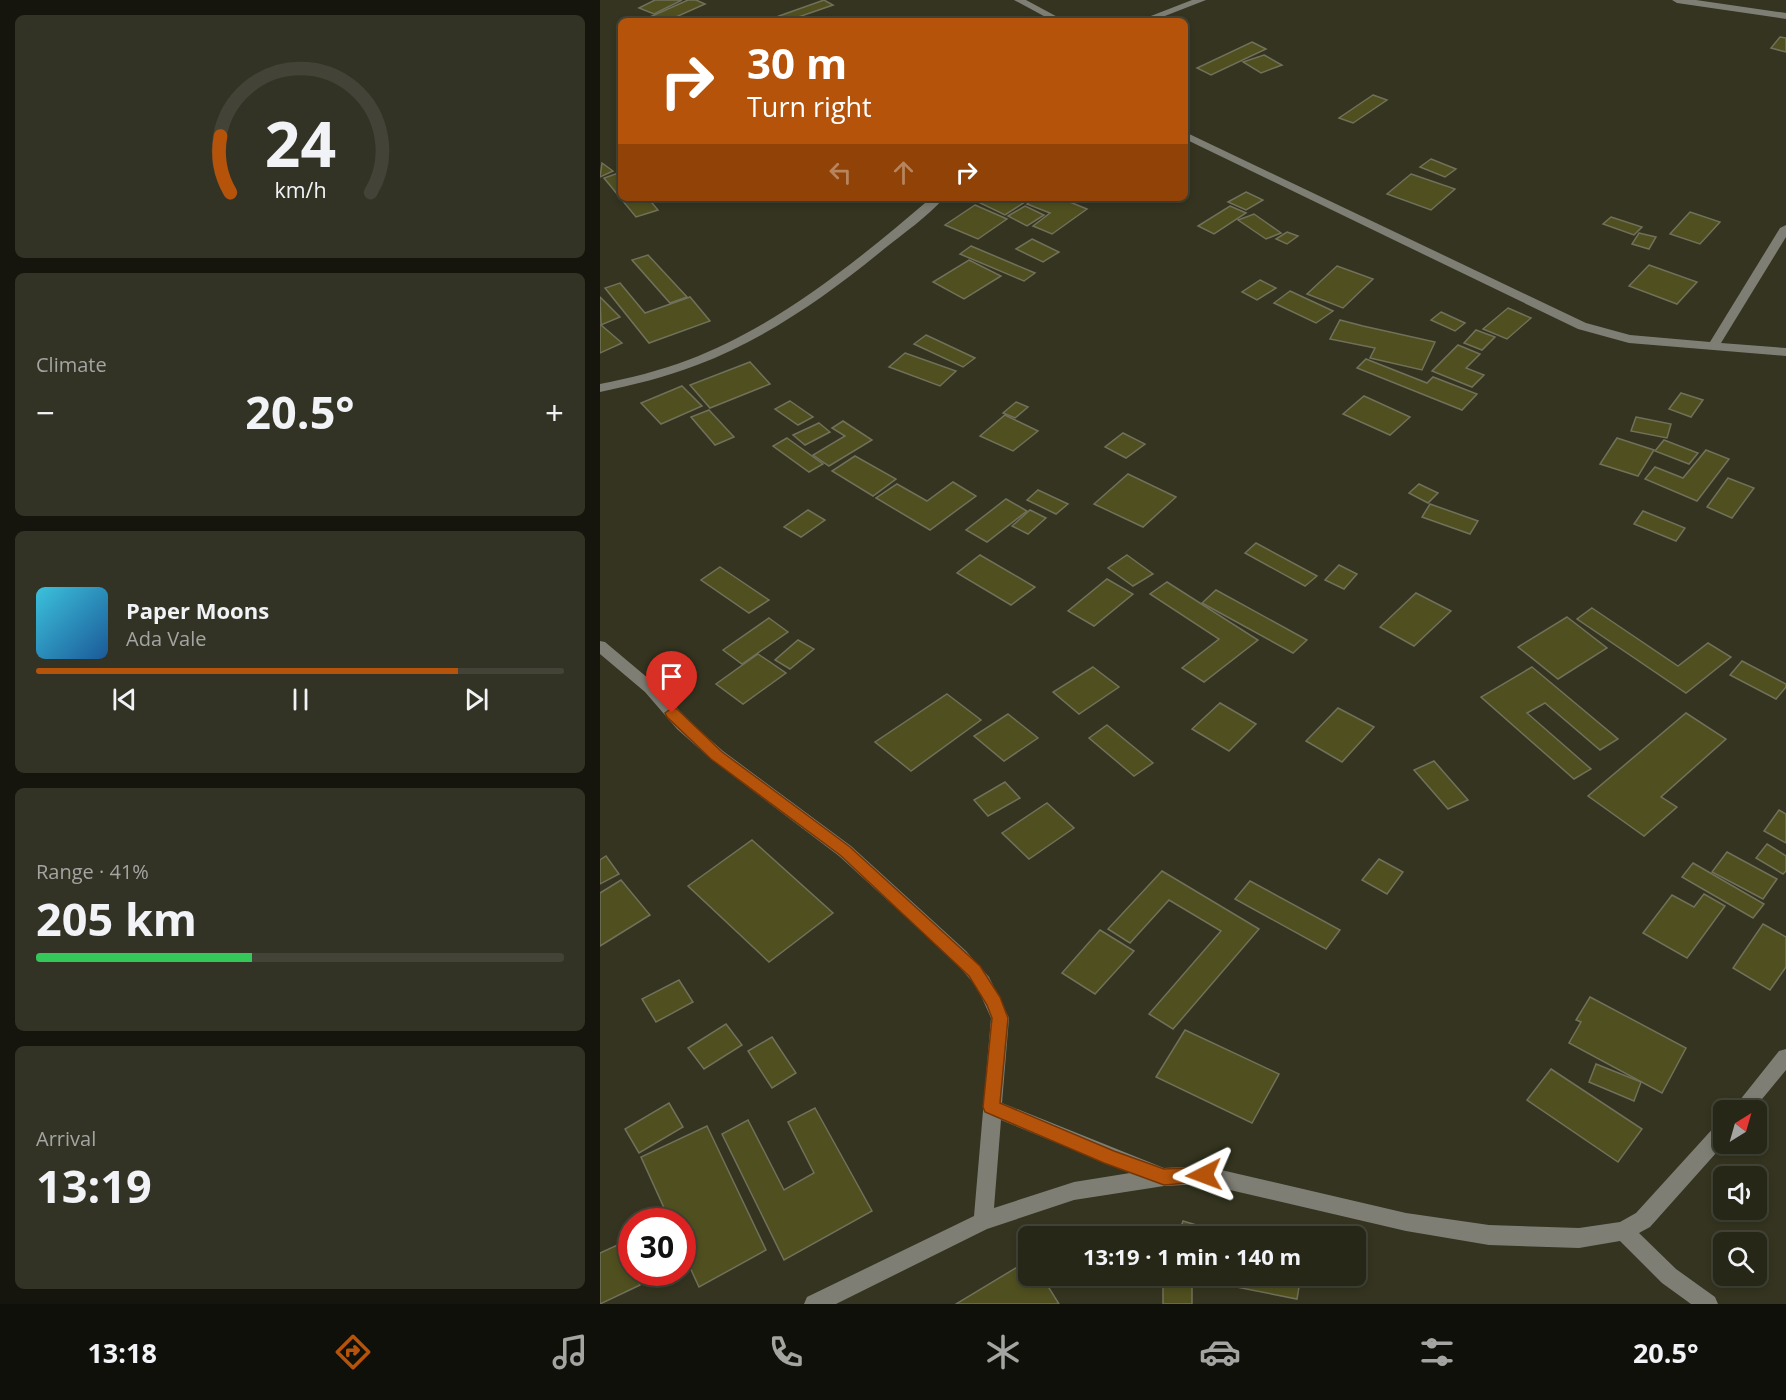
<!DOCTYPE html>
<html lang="en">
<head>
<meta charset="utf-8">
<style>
  :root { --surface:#272718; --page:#333325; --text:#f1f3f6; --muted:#a4a5a2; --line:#434437; --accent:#b45309 }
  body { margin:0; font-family:"Open Sans",sans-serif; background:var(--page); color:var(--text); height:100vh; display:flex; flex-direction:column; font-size:22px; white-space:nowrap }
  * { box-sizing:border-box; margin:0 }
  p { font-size:20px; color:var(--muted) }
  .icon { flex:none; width:33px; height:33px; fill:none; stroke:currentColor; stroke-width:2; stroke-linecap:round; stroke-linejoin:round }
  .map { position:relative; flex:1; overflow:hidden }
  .panel { display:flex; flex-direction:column; gap:15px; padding:15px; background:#15150d; width:600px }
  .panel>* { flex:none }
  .guide { position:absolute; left:18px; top:18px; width:570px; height:183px; border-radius:9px; box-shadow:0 3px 9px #0003,0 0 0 2px var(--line); background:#b45309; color:#fff; overflow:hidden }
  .needle { width:39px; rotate:37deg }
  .controls { position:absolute; left:1113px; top:1100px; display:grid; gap:12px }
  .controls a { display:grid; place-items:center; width:54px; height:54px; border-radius:9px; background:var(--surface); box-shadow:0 3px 9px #0003,0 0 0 2px var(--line); font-size:30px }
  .speed { position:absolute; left:18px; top:1208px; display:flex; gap:12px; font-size:30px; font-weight:700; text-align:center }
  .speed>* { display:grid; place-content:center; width:78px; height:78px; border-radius:50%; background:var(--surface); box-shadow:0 3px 9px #0003,0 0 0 2px var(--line); line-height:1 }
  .speed .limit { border:9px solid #d22; background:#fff; color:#111 }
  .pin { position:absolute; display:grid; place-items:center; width:51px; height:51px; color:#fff; margin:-62px -26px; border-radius:50% 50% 50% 0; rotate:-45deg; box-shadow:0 0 6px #0007 }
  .pin .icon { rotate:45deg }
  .me { position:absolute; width:66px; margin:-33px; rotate:267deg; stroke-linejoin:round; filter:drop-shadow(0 0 4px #0008) }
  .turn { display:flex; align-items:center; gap:21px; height:126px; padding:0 30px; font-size:27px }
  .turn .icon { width:78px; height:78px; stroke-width:2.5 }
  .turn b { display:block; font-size:42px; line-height:51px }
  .lanes { display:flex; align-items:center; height:57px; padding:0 30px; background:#0003; justify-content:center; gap:30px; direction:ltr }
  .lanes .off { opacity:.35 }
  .big { font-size:45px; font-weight:700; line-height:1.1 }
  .panel .card { flex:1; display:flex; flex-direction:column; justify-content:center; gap:9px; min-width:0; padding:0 21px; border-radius:9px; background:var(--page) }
  .panel .dial { align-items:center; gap:0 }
  .dial svg { height:156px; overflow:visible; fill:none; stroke:var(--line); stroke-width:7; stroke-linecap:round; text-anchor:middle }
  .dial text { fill:var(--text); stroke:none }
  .song { display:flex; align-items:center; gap:18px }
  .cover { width:72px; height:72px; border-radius:9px; background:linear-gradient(135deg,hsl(190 70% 55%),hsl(210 70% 35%)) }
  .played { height:6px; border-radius:3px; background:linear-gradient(90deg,var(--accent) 80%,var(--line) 80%) }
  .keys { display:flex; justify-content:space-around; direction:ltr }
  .heat { display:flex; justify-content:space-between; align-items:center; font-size:33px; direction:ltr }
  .charge { height:9px; border-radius:4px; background:linear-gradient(90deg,#34c759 41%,var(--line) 0) }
  .trip { position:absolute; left:418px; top:1226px; width:348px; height:60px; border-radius:9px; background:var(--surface); box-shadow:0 3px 9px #0003,0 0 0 2px var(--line); font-weight:700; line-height:60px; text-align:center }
  .dock { display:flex; height:96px; justify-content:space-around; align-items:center; background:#10100a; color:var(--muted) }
  .dock .icon { width:42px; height:42px }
  .dock .on { color:var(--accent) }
  .dock b { font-size:27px; color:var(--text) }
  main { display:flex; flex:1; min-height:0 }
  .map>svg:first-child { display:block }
  .building { fill:#4f4f1f; stroke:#71715b; stroke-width:1.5 }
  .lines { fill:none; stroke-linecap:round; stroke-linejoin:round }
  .minor { fill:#7e7e74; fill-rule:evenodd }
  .route { fill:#b45309; stroke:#753606; stroke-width:1.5 }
</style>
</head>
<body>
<main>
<section class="panel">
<div class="card dial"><svg viewBox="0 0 100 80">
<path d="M14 69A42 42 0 1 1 86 69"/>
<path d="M14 69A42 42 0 0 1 9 40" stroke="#b45309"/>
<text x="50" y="56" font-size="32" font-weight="700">24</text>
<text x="50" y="72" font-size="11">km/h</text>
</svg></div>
<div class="card"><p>Climate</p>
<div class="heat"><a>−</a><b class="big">20.5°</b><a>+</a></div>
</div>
<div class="card">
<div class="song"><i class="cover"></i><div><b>Paper Moons</b><p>Ada Vale</p></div></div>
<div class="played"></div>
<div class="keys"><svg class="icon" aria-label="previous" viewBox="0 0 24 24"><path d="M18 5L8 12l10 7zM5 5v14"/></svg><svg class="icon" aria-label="pause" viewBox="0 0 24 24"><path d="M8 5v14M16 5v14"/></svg><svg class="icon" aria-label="next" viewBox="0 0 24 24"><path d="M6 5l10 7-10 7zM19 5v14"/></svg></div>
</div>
<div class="card"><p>Range · 41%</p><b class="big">205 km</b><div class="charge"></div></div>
<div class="card"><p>Arrival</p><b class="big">13:19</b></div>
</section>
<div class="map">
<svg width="1186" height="1304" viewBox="0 0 1186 1304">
  <rect width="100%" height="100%" fill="#343420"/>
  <!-- building -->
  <g class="building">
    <polygon points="55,0 82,0 54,14 39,8"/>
    <polygon points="88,0 96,0 105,4 67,21 41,21"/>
    <polygon points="224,0 233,5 187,21 179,16"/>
    <polygon points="1180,37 1186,38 1186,52 1171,48"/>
    <polygon points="652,42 666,49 611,75 597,68"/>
    <polygon points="664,55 682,65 661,73 643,62"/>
    <polygon points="773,95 787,100 753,123 739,118"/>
    <polygon points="831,159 856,169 845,177 820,167"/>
    <polygon points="2,163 13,171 0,177"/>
    <polygon points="21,172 21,198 48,198 58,210 36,217 4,178"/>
    <polygon points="811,174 855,189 831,210 787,194"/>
    <polygon points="646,192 663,200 646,210 628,202"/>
    <polygon points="381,198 431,198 405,215 376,201"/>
    <polygon points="436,198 460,198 487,209 452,234 433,226 450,213 427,204"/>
    <polygon points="375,205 407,219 378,239 345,225"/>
    <polygon points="425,206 444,215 427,226 408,216"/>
    <polygon points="630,206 646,213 614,234 598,226"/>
    <polygon points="1090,212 1120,222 1100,244 1070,234"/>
    <polygon points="654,214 681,233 666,239 638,220"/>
    <polygon points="1011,217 1042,227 1034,235 1003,224"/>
    <polygon points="687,232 698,236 687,244 676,239"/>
    <polygon points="1039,233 1056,237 1049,249 1032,244"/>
    <polygon points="432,239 459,252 443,262 416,249"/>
    <polygon points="371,246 435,273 424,281 360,254"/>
    <polygon points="48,255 87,297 70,303 32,260"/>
    <polygon points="369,260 401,276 364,299 333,282"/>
    <polygon points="1049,265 1097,282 1077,304 1029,286"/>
    <polygon points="737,266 773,279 743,308 707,294"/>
    <polygon points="660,280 676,288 657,300 642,292"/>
    <polygon points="20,283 45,313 90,297 110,321 49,343 5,288"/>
    <polygon points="690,291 733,311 716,323 674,303"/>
    <polygon points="0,297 20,317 1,325"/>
    <polygon points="908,308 931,318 907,339 883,329"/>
    <polygon points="841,312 865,323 855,331 831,320"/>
    <polygon points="740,320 763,326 835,342 822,370 770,358 775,348 730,339"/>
    <polygon points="1,325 22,343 0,353 0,326"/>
    <polygon points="876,330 895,337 882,350 864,343"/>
    <polygon points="326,335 375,358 363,367 314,344"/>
    <polygon points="858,345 880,354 866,368 884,375 872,387 832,371"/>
    <polygon points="305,353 356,371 340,386 289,367"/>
    <polygon points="766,359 827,383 833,377 877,394 862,410 757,368"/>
    <polygon points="150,362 170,384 110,408 90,385"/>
    <polygon points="82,386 102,406 61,424 41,403"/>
    <polygon points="1081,393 1103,400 1091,417 1069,409"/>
    <polygon points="764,396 810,417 790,435 743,414"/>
    <polygon points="190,401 213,417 198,425 175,409"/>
    <polygon points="416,402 428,407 415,418 403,413"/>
    <polygon points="109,410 134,437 115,445 91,417"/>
    <polygon points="405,415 438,431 413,451 380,436"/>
    <polygon points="1036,417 1071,424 1067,438 1031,431"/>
    <polygon points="243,421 272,440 229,466 213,455 245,436 232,428"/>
    <polygon points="219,423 230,432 205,445 193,435"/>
    <polygon points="523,433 545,444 526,458 505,447"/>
    <polygon points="187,438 223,464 209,472 173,446"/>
    <polygon points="1017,438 1054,450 1038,476 1000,464"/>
    <polygon points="1064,440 1098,453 1089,464 1055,451"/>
    <polygon points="1106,450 1129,459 1097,501 1045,479 1055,467 1083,478"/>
    <polygon points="255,456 296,479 273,496 232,471"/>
    <polygon points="528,474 576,497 543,527 494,504"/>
    <polygon points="1128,478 1154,488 1132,518 1107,507"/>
    <polygon points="353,482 376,496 330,530 276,498 297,484 327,501"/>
    <polygon points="819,484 838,493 828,503 809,493"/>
    <polygon points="438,490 468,504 456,514 427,500"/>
    <polygon points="406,499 427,511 387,542 366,530"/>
    <polygon points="830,504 878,521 870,534 822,517"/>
    <polygon points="208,510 225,520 201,537 184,527"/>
    <polygon points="430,510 446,518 428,534 412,526"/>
    <polygon points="1043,511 1085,528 1076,541 1034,524"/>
    <polygon points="656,543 717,576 705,586 645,553"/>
    <polygon points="380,555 435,587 411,605 357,573"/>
    <polygon points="527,555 553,574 533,586 508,568"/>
    <polygon points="739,565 757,574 744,589 725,580"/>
    <polygon points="120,567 169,600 149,613 101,580"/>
    <polygon points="507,579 533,594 494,626 468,611"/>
    <polygon points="567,582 658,640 604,682 582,668 619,639 550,594"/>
    <polygon points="616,590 707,640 693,653 602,603"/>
    <polygon points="816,593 851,611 814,646 780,627"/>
    <polygon points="992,608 1078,666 1108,643 1131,657 1086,693 977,619"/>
    <polygon points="967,617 1007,648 958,679 918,647"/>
    <polygon points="169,618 188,632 142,664 123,650"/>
    <polygon points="198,640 214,649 190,669 175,660"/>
    <polygon points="158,654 186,673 143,704 116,684"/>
    <polygon points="1142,661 1186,684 1186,687 1176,699 1130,675"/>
    <polygon points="493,667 519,687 479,714 453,692"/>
    <polygon points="932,667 1018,739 1000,750 945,703 927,713 991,769 974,779 881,697"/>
    <polygon points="347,694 381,720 311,771 275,742"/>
    <polygon points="620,703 656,724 629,751 592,729"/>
    <polygon points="738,708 774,727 742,762 706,741"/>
    <polygon points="1086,713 1126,739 1061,797 1077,807 1044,836 988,796"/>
    <polygon points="408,714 438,738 404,761 374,736"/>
    <polygon points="507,725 553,763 534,776 489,738"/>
    <polygon points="834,761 868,800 848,809 814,770"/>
    <polygon points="405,782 420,798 388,816 374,800"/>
    <polygon points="447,803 474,828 429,859 402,833"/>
    <polygon points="1179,810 1186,814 1186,843 1164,831"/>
    <polygon points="152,840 233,913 169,962 88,886"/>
    <polygon points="1167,844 1186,856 1186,871 1183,874 1156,858"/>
    <polygon points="1127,852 1177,879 1163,899 1112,872"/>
    <polygon points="6,856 19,874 0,884 0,860"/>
    <polygon points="779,859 803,872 787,894 762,880"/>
    <polygon points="1093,863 1164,904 1153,918 1082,877"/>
    <polygon points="562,871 659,929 573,1029 549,1014 621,931 569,900 530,943 508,929"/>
    <polygon points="21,880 50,915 0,946 0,893"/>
    <polygon points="650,881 740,930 726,949 635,899"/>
    <polygon points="1104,894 1125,906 1087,958 1043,933 1072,895 1094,907"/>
    <polygon points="1163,924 1186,937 1186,967 1170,990 1133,968"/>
    <polygon points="500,930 534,951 495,994 462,973"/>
    <polygon points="79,980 93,1002 56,1022 42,999"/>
    <polygon points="990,997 1086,1048 1062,1093 969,1043 981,1022 976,1020"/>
    <polygon points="126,1024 142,1045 104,1069 88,1048"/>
    <polygon points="585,1030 679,1074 652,1123 556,1077"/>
    <polygon points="172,1037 196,1073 172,1088 148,1051"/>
    <polygon points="996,1064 1041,1082 1034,1101 989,1082"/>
    <polygon points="951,1069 1042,1129 1018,1162 927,1100"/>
    <polygon points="69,1103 83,1127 39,1153 25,1129"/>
    <polygon points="215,1108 272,1211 184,1260 122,1134 148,1120 184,1190 214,1173 188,1122"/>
    <polygon points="107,1126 166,1250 99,1287 82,1250 82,1221 70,1221 41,1157"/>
    <polygon points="583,1221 633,1236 578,1236"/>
    <polygon points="647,1228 687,1236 646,1236"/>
    <polygon points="516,1230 567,1233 566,1236 515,1236"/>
    <polygon points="24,1242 32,1263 32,1272 35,1272 40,1285 0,1304 0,1253"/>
    <polygon points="429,1260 429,1275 441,1275 459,1304 356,1304"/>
    <polygon points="511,1275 562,1275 562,1283 510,1279"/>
    <polygon points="598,1275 622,1275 620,1282"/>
    <polygon points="638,1275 701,1275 697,1299 636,1287"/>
    <polygon points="563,1283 592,1284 592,1304 563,1304"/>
  </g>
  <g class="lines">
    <!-- minor -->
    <g class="minor">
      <polygon points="414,0 426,0 465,21 453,21"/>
      <polygon points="592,0 606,0 552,21 538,21"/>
      <polygon points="1072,0 1096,0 1186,13 1186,19 1077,3"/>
      <polygon points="585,132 986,323 1030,335 1110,342 1180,228 1186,225 1186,237 1121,343 1186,348 1186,356 1029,343 978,329 585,139"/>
      <path d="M 331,198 L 344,198 C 327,217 304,233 284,249 C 228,295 166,339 97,365 C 66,377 33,385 0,392 L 0,384 C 30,378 59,371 88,360 C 180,325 258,260 331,198 Z"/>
      <path d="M 0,641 L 5,642 L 55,684 L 89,721 L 123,751 L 251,846 L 366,951 L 389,977 L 409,1018 L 402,1103 L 564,1168 L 604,1166 L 806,1213 L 889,1225 L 979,1228 L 1020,1222 L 1036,1213 L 1117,1124 L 1124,1121 L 1125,1143 L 1050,1227 L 1039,1233 L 1076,1269 L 1115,1297 L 1118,1304 L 1091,1304 L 1062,1283 L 1020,1241 L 979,1248 L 889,1245 L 806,1231 L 604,1184 L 564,1186 L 474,1200 L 387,1229 L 236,1304 L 204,1304 L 207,1297 L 374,1216 L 391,1018 L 377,987 L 354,961 L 239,856 L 111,759 L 77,729 L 45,692 L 0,654 ZM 401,1120 L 530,1173 L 474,1182 L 394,1208 Z"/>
      <polygon points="1186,1049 1186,1070 1153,1110 1132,1110 1179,1051"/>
    </g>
  </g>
  <!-- route -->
  <polygon class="route" points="72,708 77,709 122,752 250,847 380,966 400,997 408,1018 400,1103 514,1151 564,1169 604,1167 610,1169 613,1175 610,1181 564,1185 504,1163 385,1112 383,1107 392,1018 387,1005 369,976 240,855 111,759 67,717 65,713"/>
</svg>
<div class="controls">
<a><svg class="needle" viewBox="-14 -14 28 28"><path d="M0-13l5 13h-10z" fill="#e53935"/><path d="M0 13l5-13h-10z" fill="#a4a5a2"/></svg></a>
<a><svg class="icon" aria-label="sound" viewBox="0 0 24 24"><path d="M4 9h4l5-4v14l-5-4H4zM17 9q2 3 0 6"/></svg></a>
<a><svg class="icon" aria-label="search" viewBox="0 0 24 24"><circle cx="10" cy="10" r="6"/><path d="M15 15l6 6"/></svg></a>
</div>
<div class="speed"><div class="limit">30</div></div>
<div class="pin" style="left:72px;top:713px;background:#d93025"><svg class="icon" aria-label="arrive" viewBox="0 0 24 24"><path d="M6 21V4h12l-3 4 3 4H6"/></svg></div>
<svg class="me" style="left:604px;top:1175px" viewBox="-20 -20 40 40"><path d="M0-17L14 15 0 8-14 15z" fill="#b45309" stroke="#fff" stroke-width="4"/></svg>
<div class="trip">13:19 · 1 min · 140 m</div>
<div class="guide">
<div class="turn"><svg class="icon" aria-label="right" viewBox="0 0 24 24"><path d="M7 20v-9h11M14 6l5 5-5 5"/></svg><div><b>30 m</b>Turn right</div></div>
<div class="lanes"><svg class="icon off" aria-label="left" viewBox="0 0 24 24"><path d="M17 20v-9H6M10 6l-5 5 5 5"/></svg><svg class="icon off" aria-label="ahead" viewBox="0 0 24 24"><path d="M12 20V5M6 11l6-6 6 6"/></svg><svg class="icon" aria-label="right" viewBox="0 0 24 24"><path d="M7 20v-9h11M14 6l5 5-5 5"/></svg></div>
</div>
</div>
</main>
<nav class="dock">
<b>13:18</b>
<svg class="icon on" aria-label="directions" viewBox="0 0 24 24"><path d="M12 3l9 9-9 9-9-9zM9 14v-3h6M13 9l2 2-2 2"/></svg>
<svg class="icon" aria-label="music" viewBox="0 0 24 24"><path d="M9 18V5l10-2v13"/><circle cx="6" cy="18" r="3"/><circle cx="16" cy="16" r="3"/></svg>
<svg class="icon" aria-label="phone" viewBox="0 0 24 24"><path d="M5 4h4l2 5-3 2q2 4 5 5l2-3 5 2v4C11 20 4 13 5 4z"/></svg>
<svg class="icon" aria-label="climate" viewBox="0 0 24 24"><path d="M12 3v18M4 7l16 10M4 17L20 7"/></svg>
<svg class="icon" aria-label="car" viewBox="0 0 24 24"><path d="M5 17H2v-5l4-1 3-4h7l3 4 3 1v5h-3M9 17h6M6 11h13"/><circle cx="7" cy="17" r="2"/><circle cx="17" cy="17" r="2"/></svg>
<svg class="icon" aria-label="filters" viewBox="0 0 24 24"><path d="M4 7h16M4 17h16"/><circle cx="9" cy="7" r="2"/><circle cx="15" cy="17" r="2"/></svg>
<b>20.5°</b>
</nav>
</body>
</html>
